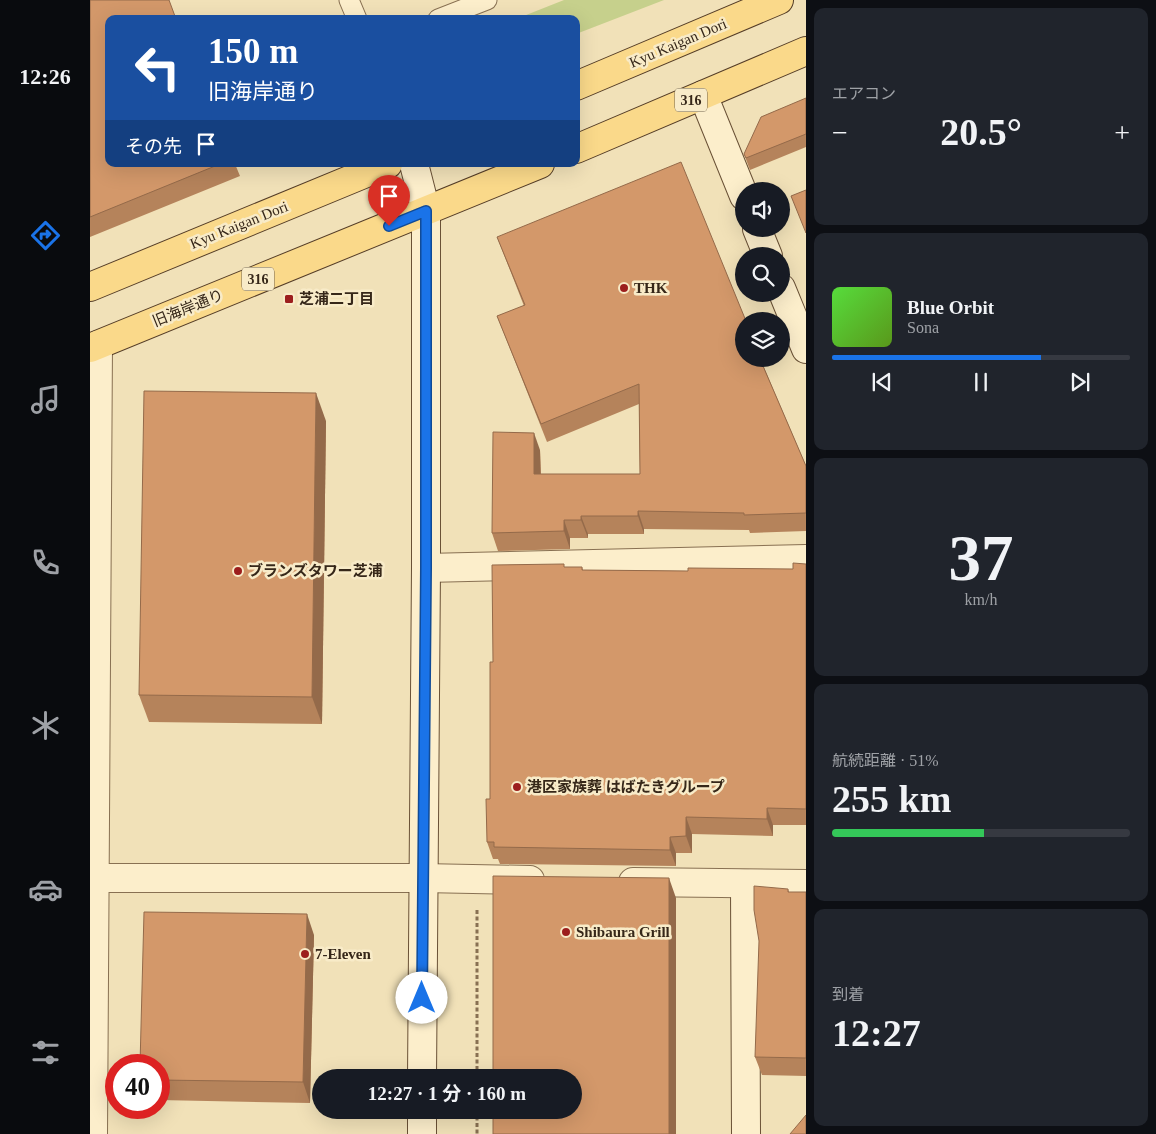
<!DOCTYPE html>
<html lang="ja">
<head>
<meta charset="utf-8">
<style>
  :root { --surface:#171b24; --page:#20242c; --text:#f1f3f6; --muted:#9ea1a6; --line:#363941; --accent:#1a73e8 }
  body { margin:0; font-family:"Times New Roman","Noto Sans JP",serif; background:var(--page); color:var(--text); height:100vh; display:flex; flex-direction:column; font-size:19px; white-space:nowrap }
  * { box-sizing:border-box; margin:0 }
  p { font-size:16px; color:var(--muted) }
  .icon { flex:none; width:28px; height:28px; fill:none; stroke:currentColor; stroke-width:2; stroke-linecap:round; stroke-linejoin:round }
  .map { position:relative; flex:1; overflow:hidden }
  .sheet { display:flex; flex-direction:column; gap:8px; padding:8px; background:#0d0f14; width:350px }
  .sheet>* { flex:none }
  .banner { position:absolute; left:15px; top:15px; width:475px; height:152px; border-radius:10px; box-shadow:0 5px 20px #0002; background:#1a4fa0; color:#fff; overflow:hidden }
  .buttons { position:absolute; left:645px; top:182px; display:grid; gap:10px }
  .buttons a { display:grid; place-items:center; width:55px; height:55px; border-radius:50%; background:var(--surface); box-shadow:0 5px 20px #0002; font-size:25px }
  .speed { position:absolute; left:15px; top:1054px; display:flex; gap:10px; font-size:25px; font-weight:700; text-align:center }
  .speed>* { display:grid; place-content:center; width:65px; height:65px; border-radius:50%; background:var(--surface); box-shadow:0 5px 20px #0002; line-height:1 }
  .speed .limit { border:8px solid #d22; background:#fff; color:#111 }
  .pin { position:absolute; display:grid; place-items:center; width:42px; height:42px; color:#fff; margin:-51px -21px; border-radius:50% 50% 50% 0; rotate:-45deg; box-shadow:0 0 5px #0007 }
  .pin .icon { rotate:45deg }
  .me { position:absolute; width:55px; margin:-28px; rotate:0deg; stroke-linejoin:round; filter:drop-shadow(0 0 4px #0008) }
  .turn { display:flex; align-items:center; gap:18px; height:105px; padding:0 20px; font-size:22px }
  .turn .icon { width:65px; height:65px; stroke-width:2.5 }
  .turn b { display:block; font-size:35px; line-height:42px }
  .then { display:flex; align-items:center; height:48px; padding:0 20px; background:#0003; gap:10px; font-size:19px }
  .big { font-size:38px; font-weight:700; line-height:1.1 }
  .sheet .tile { flex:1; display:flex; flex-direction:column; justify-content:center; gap:8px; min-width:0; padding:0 18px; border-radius:10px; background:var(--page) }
  .sheet .dial { align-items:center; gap:0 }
  .dial b { font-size:65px; line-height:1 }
  .song { display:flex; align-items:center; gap:15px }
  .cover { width:60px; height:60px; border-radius:8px; background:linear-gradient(135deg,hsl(110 70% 55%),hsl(90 70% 35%)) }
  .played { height:5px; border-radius:2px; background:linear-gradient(90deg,var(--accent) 70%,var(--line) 70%) }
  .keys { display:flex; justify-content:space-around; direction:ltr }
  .heat { display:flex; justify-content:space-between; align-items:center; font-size:28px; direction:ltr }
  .charge { height:8px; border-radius:4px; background:linear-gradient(90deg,#34c759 51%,var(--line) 0) }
  .trip { position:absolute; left:222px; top:1069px; width:270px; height:50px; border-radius:25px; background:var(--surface); box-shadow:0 5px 20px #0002; font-weight:700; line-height:50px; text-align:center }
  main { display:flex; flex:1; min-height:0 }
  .dock { display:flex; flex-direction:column; width:90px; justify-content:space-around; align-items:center; background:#090b0e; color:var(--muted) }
  .dock .icon { width:35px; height:35px }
  .dock .current { color:var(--accent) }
  .dock b { font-size:22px; color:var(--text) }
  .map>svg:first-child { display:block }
  .green { fill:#c6d08c }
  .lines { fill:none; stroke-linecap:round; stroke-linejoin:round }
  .lane-casing { stroke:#887052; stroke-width:21 }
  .street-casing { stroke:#887052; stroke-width:30 }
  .secondary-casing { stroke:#6a5136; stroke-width:30 }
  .primary-casing { stroke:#553d27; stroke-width:30 }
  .path { stroke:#887052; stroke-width:3; stroke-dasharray:4 2.5; stroke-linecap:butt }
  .lane { stroke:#fceecb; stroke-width:19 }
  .street { stroke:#fceecb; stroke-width:28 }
  .secondary { stroke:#fceecb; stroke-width:28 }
  .primary { stroke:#fad98a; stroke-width:28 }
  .wall { fill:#b5835b }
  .shaded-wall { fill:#946a4a }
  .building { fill:#d3986a; stroke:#946a4a }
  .route-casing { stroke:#114b97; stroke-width:12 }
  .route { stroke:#1a73e8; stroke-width:9 }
  .poi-dot { fill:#9c1e1d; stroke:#f8ebc8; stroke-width:2 }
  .labels { text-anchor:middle; stroke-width:5; stroke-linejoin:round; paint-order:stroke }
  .shield { fill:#f8ebc8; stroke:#70624e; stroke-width:1 }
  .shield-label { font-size:14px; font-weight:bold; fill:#362719 }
  .street-label { font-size:15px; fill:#362719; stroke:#f8ebc8 }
  .poi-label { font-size:15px; font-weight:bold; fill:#362719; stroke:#f8ebc8; text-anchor:start }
</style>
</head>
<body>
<main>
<nav class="dock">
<b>12:26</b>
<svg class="icon current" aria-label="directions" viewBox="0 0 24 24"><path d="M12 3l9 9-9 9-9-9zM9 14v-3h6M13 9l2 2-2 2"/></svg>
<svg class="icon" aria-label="music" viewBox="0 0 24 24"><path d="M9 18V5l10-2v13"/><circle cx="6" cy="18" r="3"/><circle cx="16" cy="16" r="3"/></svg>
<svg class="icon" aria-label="phone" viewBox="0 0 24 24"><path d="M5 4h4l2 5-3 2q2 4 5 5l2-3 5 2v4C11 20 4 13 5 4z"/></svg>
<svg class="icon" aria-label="climate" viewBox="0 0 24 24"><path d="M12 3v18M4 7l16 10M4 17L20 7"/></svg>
<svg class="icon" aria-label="car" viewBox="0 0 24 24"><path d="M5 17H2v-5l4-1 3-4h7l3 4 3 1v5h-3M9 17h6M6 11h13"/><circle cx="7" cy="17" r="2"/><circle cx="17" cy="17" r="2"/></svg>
<svg class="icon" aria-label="filters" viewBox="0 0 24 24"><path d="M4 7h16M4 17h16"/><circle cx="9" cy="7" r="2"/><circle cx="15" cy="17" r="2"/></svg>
</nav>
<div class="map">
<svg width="716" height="1134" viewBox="0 0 716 1134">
  <rect width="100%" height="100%" fill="#f1e1b8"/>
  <!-- green -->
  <polygon class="green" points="474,0 574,0 486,34 486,19 426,19"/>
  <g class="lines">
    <!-- lane casing -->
    <g class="lane-casing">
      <g id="lane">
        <polyline points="259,0 267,19"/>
        <polyline points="348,19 397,0"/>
      </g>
    </g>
    <!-- street casing -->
    <g class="street-casing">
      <g id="street">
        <polyline points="336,568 716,559"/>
        <polyline points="0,878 332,878 440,880"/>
        <polyline points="543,882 716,884"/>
        <polyline points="3,1134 8,345"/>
      </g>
    </g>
    <!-- secondary casing -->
    <g class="secondary-casing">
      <g id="secondary">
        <polyline points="613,95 654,196"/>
        <polyline points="324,164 336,211 336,568 332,1078"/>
        <polyline points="667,229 678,256"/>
        <polyline points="691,288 716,349"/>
        <polyline points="655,884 656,1134"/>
        <polyline points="332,1134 332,1110"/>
      </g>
    </g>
    <!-- primary casing -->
    <g class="primary-casing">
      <g id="primary">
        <polyline points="486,86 689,0"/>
        <polyline points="486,149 716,51"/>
        <polyline points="0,287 298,164"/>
        <polyline points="0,348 450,164"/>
      </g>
    </g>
    <!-- path -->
    <g class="path">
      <polyline points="387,910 387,1078"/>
      <polyline points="387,1110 387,1134"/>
    </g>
    <!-- lane -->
    <use href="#lane" class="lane"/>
    <!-- street -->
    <use href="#street" class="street"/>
    <!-- secondary -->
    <use href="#secondary" class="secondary"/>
    <!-- primary -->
    <use href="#primary" class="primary"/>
  </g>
  <!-- wall -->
  <g class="wall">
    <polygon points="0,0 19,164 145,164 150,176 0,237"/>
    <polygon points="716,98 716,147 660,170 654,154"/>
    <polygon points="407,237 654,321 716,466 716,531 660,533 659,530 554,529 554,534 498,534 498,538 480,538 480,549 408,551 402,533 450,450 451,474 550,474 549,404 457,442 407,316 434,306"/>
    <polygon points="236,421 232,724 59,722 49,695"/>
    <polygon points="716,564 716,825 683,825 683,836 602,834 602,853 586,853 586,866 410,864 408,859 403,859 397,842 400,799 403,662 475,567 492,567 493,570 598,571 703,569"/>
    <polygon points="698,889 699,892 716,892 716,1076 672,1075 665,1057"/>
    <polygon points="224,935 220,1103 69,1100 69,1065"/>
  </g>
  <!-- shaded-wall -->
  <g class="shaded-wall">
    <polygon points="226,393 236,421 232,724 222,697"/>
    <polygon points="444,433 450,450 451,492 444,474"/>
    <polygon points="548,511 554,529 554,534 548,516"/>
    <polygon points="491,516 498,534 498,538 491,520"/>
    <polygon points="474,520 480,538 480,549 474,531"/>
    <polygon points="677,808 683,825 683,836 677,819"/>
    <polygon points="596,817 602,834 602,853 596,836"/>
    <polygon points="580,837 586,853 586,866 580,850"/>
    <polygon points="579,878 586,898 586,1134 579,1134"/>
    <polygon points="217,914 224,935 220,1103 213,1082"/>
  </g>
  <!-- building -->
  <g class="building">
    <polygon points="0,0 79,0 86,19 19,19 19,164 130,164 0,217"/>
    <polygon points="716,98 716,134 656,158 654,154 671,117"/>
    <polygon points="591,162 656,321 654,321 654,359 670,359 716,466 716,513 654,515 654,513 548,511 548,516 491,516 491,520 474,520 474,531 402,533 403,432 444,433 444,474 550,474 549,384 451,424 407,316 435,305 407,237"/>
    <polygon points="716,190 716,233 701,196"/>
    <polygon points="54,391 226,393 222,697 49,695"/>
    <polygon points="703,563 716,564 716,809 677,808 677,819 596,817 596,836 580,837 580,850 404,847 404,842 397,842 396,799 400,799 400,662 403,662 402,565 474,564 474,567 492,567 492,570 598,571 598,568 703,569"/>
    <polygon points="403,876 579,878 579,1134 403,1134 403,1110 484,1110 484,1078 403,1078"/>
    <polygon points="664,886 698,889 698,892 716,892 716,1058 665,1057 669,941 664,910"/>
    <polygon points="54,912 217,914 213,1082 69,1080 69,1065 50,1065"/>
    <polygon points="716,1115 716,1134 700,1134"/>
  </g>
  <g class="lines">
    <!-- route casing -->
    <g class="route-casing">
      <polyline id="route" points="299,226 336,211 336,568 332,998"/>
    </g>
    <!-- route -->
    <use href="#route" class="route"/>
  </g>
  <!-- markers -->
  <g class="poi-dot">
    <circle cx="534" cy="288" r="5"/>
    <rect x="194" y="294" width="10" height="10" rx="2.5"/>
    <circle cx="148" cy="571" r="5"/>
    <circle cx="427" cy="787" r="5"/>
    <circle cx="476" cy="932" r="5"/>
    <circle cx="215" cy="954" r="5"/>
  </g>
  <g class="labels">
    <!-- shield labels -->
    <g class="shield">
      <rect x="585" y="88.5" width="32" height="23" rx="4"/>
      <rect x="152" y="267.5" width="32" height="23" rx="4"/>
    </g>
    <g class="shield-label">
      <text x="601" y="105">316</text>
      <text x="168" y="284">316</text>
    </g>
    <!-- street labels -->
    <g class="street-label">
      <text transform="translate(588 43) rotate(-23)" y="5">Kyu Kaigan Dori</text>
      <text transform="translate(149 225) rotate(-22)" y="5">Kyu Kaigan Dori</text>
      <text transform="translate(98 308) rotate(-22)" y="5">旧海岸通り</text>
    </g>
    <!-- poi labels -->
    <g class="poi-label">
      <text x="544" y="293">THK</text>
      <text x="209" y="304">芝浦二丁目</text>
      <text x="158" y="576">ブランズタワー芝浦</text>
      <text x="437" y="792">港区家族葬 はばたきグループ</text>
      <text x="486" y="937">Shibaura Grill</text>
      <text x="225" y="959">7-Eleven</text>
    </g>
  </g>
</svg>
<div class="buttons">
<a><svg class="icon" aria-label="sound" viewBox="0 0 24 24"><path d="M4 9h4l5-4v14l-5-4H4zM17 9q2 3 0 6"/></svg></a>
<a><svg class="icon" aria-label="search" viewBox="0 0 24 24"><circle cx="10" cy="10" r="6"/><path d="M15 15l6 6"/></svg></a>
<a><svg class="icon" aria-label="layers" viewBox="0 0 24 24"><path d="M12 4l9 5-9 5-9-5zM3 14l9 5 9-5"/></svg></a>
</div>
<div class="speed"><div class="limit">40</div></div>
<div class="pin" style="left:299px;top:226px;background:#d93025"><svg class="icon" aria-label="arrive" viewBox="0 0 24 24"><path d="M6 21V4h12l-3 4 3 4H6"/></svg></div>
<svg class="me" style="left:332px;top:998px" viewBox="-20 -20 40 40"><circle r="19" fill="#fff"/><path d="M0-13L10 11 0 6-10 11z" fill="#1a73e8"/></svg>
<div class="trip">12:27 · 1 分 · 160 m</div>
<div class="banner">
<div class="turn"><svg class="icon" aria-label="left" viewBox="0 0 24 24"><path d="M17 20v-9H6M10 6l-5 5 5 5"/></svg><div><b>150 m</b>旧海岸通り</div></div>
<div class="then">その先<svg class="icon" aria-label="arrive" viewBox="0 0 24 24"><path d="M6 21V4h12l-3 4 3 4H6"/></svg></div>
</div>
</div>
<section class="sheet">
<div class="tile"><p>エアコン</p>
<div class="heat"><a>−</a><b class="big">20.5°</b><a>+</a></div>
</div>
<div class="tile">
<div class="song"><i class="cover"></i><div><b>Blue Orbit</b><p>Sona</p></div></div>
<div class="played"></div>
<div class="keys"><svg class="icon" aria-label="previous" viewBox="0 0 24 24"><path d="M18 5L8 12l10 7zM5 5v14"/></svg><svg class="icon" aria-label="pause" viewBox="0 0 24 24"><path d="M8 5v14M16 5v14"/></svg><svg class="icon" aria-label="next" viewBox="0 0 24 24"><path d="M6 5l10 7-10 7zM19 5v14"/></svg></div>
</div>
<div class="tile dial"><b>37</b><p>km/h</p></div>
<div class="tile"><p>航続距離 · 51%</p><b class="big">255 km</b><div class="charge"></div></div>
<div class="tile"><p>到着</p><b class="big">12:27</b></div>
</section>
</main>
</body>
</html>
